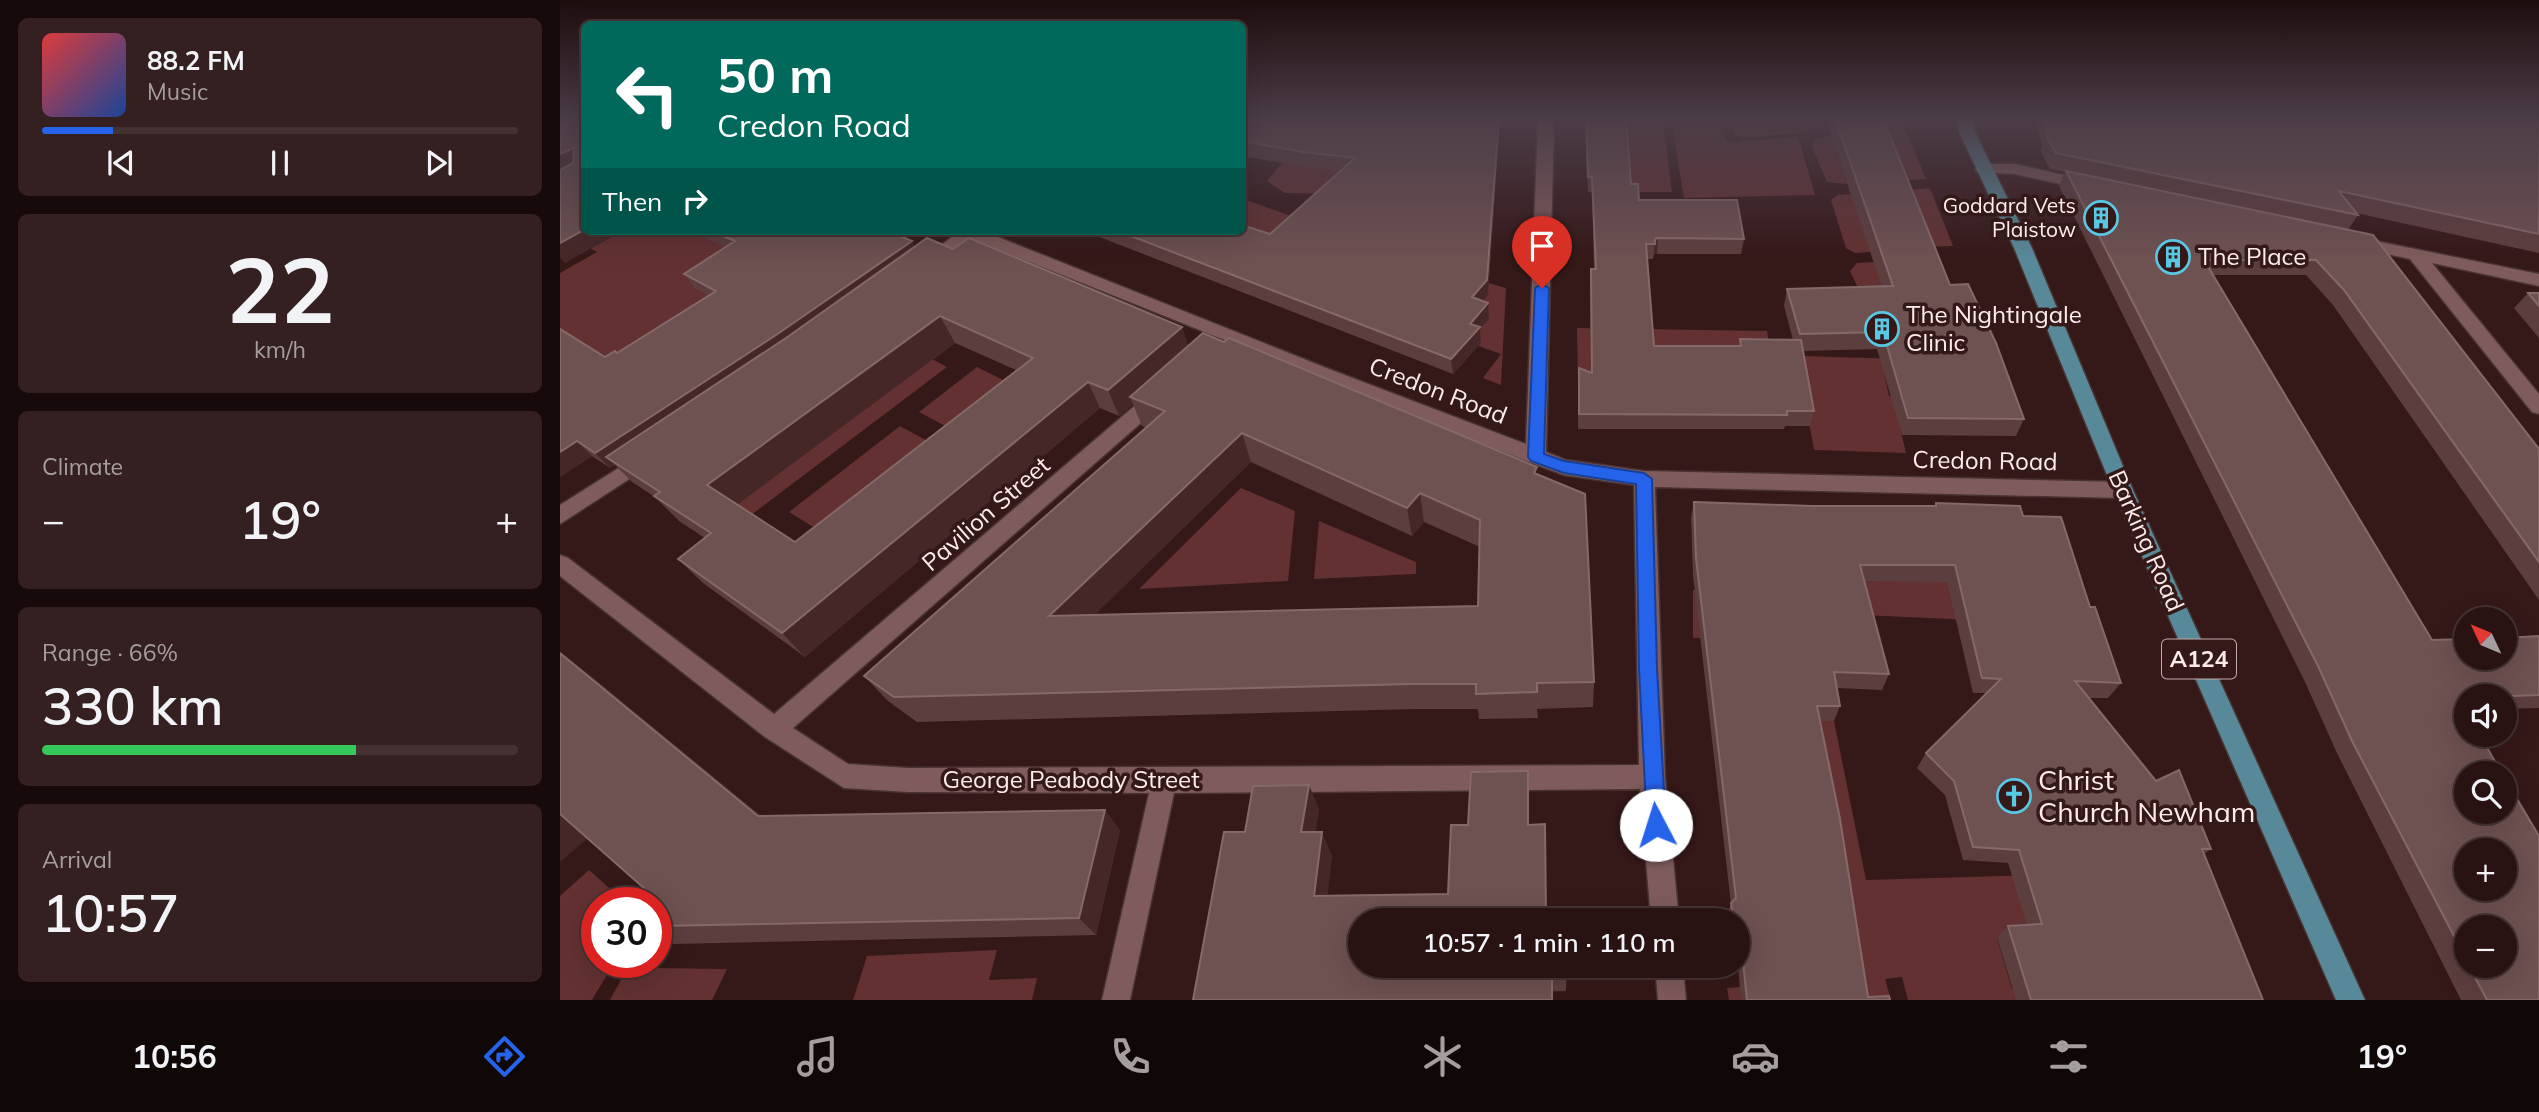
<!DOCTYPE html>
<html lang="en">
<head>
<meta charset="utf-8">
<style>
  :root { --surface:#281212; --page:#342020; --text:#f1f3f6; --muted:#a59e9f; --line:#443232; --accent:#2563eb }
  body { margin:0; font-family:Mulish,sans-serif; background:var(--page); color:var(--text); height:100vh; display:flex; flex-direction:column; font-size:26px; white-space:nowrap }
  * { box-sizing:border-box; margin:0 }
  p { font-size:23px; color:var(--muted) }
  .icon { flex:none; width:38px; height:38px; fill:none; stroke:currentColor; stroke-width:2; stroke-linecap:round; stroke-linejoin:round }
  .map { position:relative; flex:1; overflow:hidden }
  .panel { display:flex; flex-direction:column; gap:18px; padding:18px; background:#160a0a; width:560px }
  .panel>* { flex:none }
  .banner { position:absolute; left:21px; top:21px; width:665px; height:214px; border-radius:10px; box-shadow:0 7px 28px #0002,0 0 0 2px var(--line); background:#00695c; color:#fff; overflow:hidden }
  .needle { width:46px; rotate:314deg }
  .fabs { position:absolute; left:1894px; top:607px; display:grid; gap:14px }
  .fabs a { display:grid; place-items:center; width:63px; height:63px; border-radius:50%; background:var(--surface); box-shadow:0 7px 28px #0002,0 0 0 2px var(--line); font-size:35px }
  .speed { position:absolute; left:21px; top:887px; display:flex; gap:14px; font-size:35px; font-weight:700; text-align:center }
  .speed>* { display:grid; place-content:center; width:91px; height:91px; border-radius:50%; background:var(--surface); box-shadow:0 7px 28px #0002,0 0 0 2px var(--line); line-height:1 }
  .speed .limit { border:10px solid #d22; background:#fff; color:#111 }
  .pin { position:absolute; display:grid; place-items:center; width:60px; height:60px; color:#fff; margin:-72px -30px; border-radius:50% 50% 50% 0; rotate:-45deg; box-shadow:0 0 7px #0007 }
  .pin .icon { rotate:45deg }
  .me { position:absolute; width:77px; margin:-38px; rotate:355deg; stroke-linejoin:round; filter:drop-shadow(0 0 5px #0008) }
  .turn { display:flex; align-items:center; gap:24px; height:147px; padding:0 21px; font-size:32px }
  .turn .icon { width:91px; height:91px; stroke-width:2.5 }
  .turn b { display:block; font-size:49px; line-height:60px }
  .then { display:flex; align-items:center; height:66px; padding:0 21px; background:#0003; gap:14px; font-size:26px }
  .big { font-size:52px; font-weight:600; line-height:1.1 }
  .panel .card { flex:1; display:flex; flex-direction:column; justify-content:center; gap:10px; min-width:0; padding:0 24px; border-radius:10px; background:var(--page) }
  .panel .dial { align-items:center; gap:0 }
  .dial b { font-size:91px; line-height:1 }
  .song { display:flex; align-items:center; gap:21px }
  .cover { width:84px; height:84px; border-radius:10px; background:linear-gradient(135deg,hsl(0 70% 55%),hsl(220 70% 35%)) }
  .played { height:7px; border-radius:4px; background:linear-gradient(90deg,var(--accent) 15%,var(--line) 15%) }
  .keys { display:flex; justify-content:space-around; direction:ltr }
  .heat { display:flex; justify-content:space-between; align-items:center; font-size:38px; direction:ltr }
  .charge { height:10px; border-radius:5px; background:linear-gradient(90deg,#34c759 66%,var(--line) 0) }
  .trip { position:absolute; left:788px; top:908px; width:402px; height:70px; border-radius:35px; background:var(--surface); box-shadow:0 7px 28px #0002,0 0 0 2px var(--line); font-weight:600; line-height:70px; text-align:center }
  .tabs { display:flex; height:112px; justify-content:space-around; align-items:center; background:#100707; color:var(--muted) }
  .tabs .icon { width:49px; height:49px }
  .tabs .selected { color:var(--accent) }
  .tabs b { font-size:32px; color:var(--text) }
  main { display:flex; flex:1; min-height:0 }
  .map>svg:first-child { display:block }
  .green { fill:#633132 }
  .lines { fill:none; stroke-linecap:round; stroke-linejoin:round }
  .street-casing { stroke:#483232; stroke-width:3 }
  .primary-casing { stroke:#483232; stroke-width:3 }
  .street { fill:#7f5b5b; fill-rule:evenodd }
  .primary { fill:#578998; fill-rule:evenodd }
  .wall { fill:#5d3e3e; fill-rule:evenodd }
  .shaded-wall { fill:#462727 }
  .building { fill:#6e5151; stroke:#856969; stroke-width:2; fill-rule:evenodd }
  .route { fill:#2563eb; stroke:#184099; stroke-width:2 }
  .labels { text-anchor:middle; stroke-width:7; stroke-linejoin:round; paint-order:stroke }
  .far-poi-label { font-size:21px; fill:#fdeceb; stroke:#351818; text-anchor:end }
  .shield { fill:#351818; stroke:#c1acac; stroke-width:2 }
  .shield-label { font-size:23px; font-weight:bold; fill:#fdeceb }
  .poi-label { font-size:24px; fill:#fdeceb; stroke:#351818; text-anchor:start }
  .street-label { font-size:24px; fill:#fdeceb; stroke:#351818 }
  .near-poi-label { font-size:28px; fill:#fdeceb; stroke:#351818; text-anchor:start }
</style>
</head>
<body>
<main>
<section class="panel">
<div class="card">
<div class="song"><i class="cover"></i><div><b>88.2 FM</b><p>Music</p></div></div>
<div class="played"></div>
<div class="keys"><svg class="icon" aria-label="previous" viewBox="0 0 24 24"><path d="M18 5L8 12l10 7zM5 5v14"/></svg><svg class="icon" aria-label="pause" viewBox="0 0 24 24"><path d="M8 5v14M16 5v14"/></svg><svg class="icon" aria-label="next" viewBox="0 0 24 24"><path d="M6 5l10 7-10 7zM19 5v14"/></svg></div>
</div>
<div class="card dial"><b>22</b><p>km/h</p></div>
<div class="card"><p>Climate</p>
<div class="heat"><a>−</a><b class="big">19°</b><a>+</a></div>
</div>
<div class="card"><p>Range · 66%</p><b class="big">330 km</b><div class="charge"></div></div>
<div class="card"><p>Arrival</p><b class="big">10:57</b></div>
</section>
<div class="map">
<svg width="1979" height="1000" viewBox="0 0 1979 1000">
  <rect width="100%" height="100%" fill="#351818"/>
  <!-- green -->
  <g class="green">
    <polygon points="1064,118 1103,118 1112,192 1070,192"/>
    <polygon points="1312,118 1341,118 1366,179 1337,181"/>
    <polygon points="1256,124 1254,128 1246,132 1182,138 1174,134 1172,125"/>
    <polygon points="1161,125 1166,139 1172,142 1238,137 1255,195 1124,198 1112,126"/>
    <polygon points="1271,136 1287,184 1267,182 1252,147 1254,140"/>
    <polygon points="722,163 802,173 802,194 725,193 707,181"/>
    <polygon points="1370,188 1393,246 1363,247 1340,191"/>
    <polygon points="1291,194 1311,252 1295,253 1286,248 1271,200 1278,195"/>
    <polygon points="683,199 886,271 946,288 941,385 923,378 941,354 918,346 921,342 911,339 928,319 682,231"/>
    <polygon points="46,231 151,231 174,245 182,314 71,368 0,347 0,273 37,252 31,249"/>
    <polygon points="1315,262 1325,294 1299,290 1290,271 1297,263"/>
    <polygon points="1017,328 1207,331 1211,355 1374,360 1322,363 1329,396 1387,397 1337,415 1346,453 1254,450 1245,400 1031,360 1031,387 1018,387"/>
    <polygon points="372,359 387,367 154,543 138,534"/>
    <polygon points="417,367 461,389 404,436 359,412"/>
    <polygon points="340,426 377,446 266,535 229,512"/>
    <polygon points="681,488 735,511 728,581 579,589"/>
    <polygon points="1368,520 1412,620 1303,615 1179,639 1133,638 1133,590 1147,590"/>
    <polygon points="759,521 856,562 856,574 754,579"/>
    <polygon points="1247,721 1274,721 1306,880 1476,875 1470,936 1437,938 1452,989 1486,988 1489,1000 1348,1000 1342,977 1325,979 1331,1000 1169,1000 1167,988 1180,987"/>
    <polygon points="29,870 66,903 37,903 37,962 54,963 32,1000 0,1000 0,896"/>
    <polygon points="437,950 429,980 477,978 472,1000 293,1000 307,956"/>
    <polygon points="70,963 96,963 93,968 167,969 152,1000 50,1000"/>
  </g>
  <g class="lines">
    <!-- street casing -->
    <g class="street-casing">
      <g id="street">
        <polygon points="978,118 994,118 986,452 1006,460 1084,471 1563,482 1570,484 1573,490 1570,496 1563,498 1095,487 1105,777 1119,920 1091,920 1080,789 614,793 570,1000 542,1000 589,793 348,792 284,788 205,737 0,576 0,555 8,558 214,714 592,391 606,391 609,396 606,401 233,728 288,764 348,768 1079,765 1074,485 1004,475 969,462 412,239 372,267 360,267 357,263 400,231 423,231 769,369 966,444"/>
        <polygon points="1423,164 1455,164 1534,182 1536,185 1528,190 1455,174 1417,172 1415,169"/>
        <polygon points="1796,237 1979,274 1979,286 1872,263 1979,394 1979,414 1972,412 1850,259 1790,246 1787,242"/>
        <polygon points="87,450 94,453 97,458 94,463 0,524 0,505"/>
        <polygon points="1095,966 1123,966 1126,1000 1098,1000"/>
      </g>
    </g>
    <!-- primary casing -->
    <g class="primary-casing">
      <polygon id="primary" points="1396,118 1412,118 1415,132 1472,248 1573,490 1805,1000 1776,1000 1553,490 1454,248 1399,132"/>
    </g>
    <!-- street -->
    <use href="#street" class="street"/>
    <!-- primary -->
    <use href="#primary" class="primary"/>
  </g>
  <!-- wall -->
  <g class="wall">
    <polygon points="682,118 940,118 928,295 922,301 928,303 929,319 920,328 921,343 893,374 524,231 682,231 710,234 780,171 746,167 682,156"/>
    <polygon points="1025,118 1087,118 1087,126 1067,127 1071,184 1079,200 1184,239 1181,254 1094,254 1093,259 1087,259 1094,346 1179,346 1180,339 1233,340 1224,306 1227,289 1322,287 1265,118 1323,118 1390,285 1464,419 1456,436 1342,435 1317,349 1243,351 1254,411 1250,426 1225,426 1224,429 1018,429 1018,383 1031,372 1030,284 1031,269 1034,269 1032,192 1028,192"/>
    <path d="M 1475,118 L 1966,118 L 1974,119 L 1973,118 L 1979,118 L 1979,253 L 1796,213 L 1798,215 L 1788,230 L 1979,449 L 1979,600 L 1773,305 L 1746,275 L 1653,275 L 1872,640 L 1979,636 L 1979,708 L 1944,709 L 1944,696 L 1906,696 L 1906,735 L 1979,1000 L 1901,1000 L 1777,753 L 1745,682 L 1499,186 L 1505,172 L 1490,169 L 1480,150 L 1482,146 ZM 1906,928 L 1944,966 L 1906,966 Z"/>
    <path d="M 129,231 L 329,231 L 355,247 L 393,249 L 622,327 L 628,346 L 978,474 L 1034,682 L 1033,707 L 977,709 L 978,718 L 919,719 L 918,709 L 856,709 L 357,722 L 328,701 L 304,676 L 587,428 L 582,426 L 573,404 L 559,416 L 540,408 L 245,657 L 143,583 L 118,559 L 145,538 L 119,521 L 95,497 L 72,482 L 55,465 L 50,468 L 32,456 L 0,477 L 0,329 L 45,357 L 57,353 L 149,296 L 136,289 L 124,274 L 165,247 ZM 395,343 L 456,370 L 235,542 L 177,505 ZM 691,462 L 852,536 L 864,522 L 920,547 L 918,606 L 534,615 Z"/>
    <polygon points="1968,293 1979,293 1979,338 1954,308"/>
    <polygon points="1134,502 1252,506 1374,506 1376,503 1463,516 1530,607 1561,683 1548,698 1528,698 1651,849 1644,854 1703,1000 1456,1000 1437,937 1448,926 1467,925 1448,863 1403,860 1385,795 1357,768 1366,753 1426,693 1413,693 1387,582 1304,581 1329,674 1322,690 1277,688 1280,706 1274,721 1260,721 1308,997 1330,1000 1181,1000 1178,966 1178,920 1168,920 1167,915 1171,904 1133,575 1131,518"/>
    <polygon points="26,672 201,816 560,830 536,935 112,944 96,936 96,903 94,897 28,838"/>
    <polygon points="749,785 759,810 755,832 772,856 767,895 888,894 908,825 968,797 968,825 986,920 800,920 1007,966 1006,991 633,1000 685,832"/>
  </g>
  <!-- shaded-wall -->
  <g class="shaded-wall">
    <polygon points="939,118 940,118 928,295 913,313 912,297"/>
    <polygon points="14,148 24,161 0,174 0,154"/>
    <polygon points="24,230 24,231 63,231 5,263 0,258 0,243"/>
    <polygon points="1098,238 1097,254 1094,254 1095,239"/>
    <polygon points="352,241 360,256 46,457 55,465 50,468 35,453"/>
    <polygon points="928,303 929,319 920,328 921,343 893,374 891,359 910,324"/>
    <polygon points="380,316 395,343 170,510 147,485"/>
    <polygon points="622,327 631,353 570,397 573,404 559,416 548,390"/>
    <polygon points="528,382 540,408 245,657 222,633"/>
    <polygon points="682,433 691,462 506,643 489,616"/>
    <polygon points="17,441 32,456 0,477 0,452"/>
    <polygon points="860,493 864,522 852,536 847,508"/>
    <polygon points="0,652 26,672 225,836 198,816"/>
    <polygon points="749,785 759,810 752,856 741,832"/>
    <polygon points="545,810 560,830 536,935 519,918"/>
    <polygon points="0,814 34,833 0,862"/>
    <polygon points="762,832 772,856 765,917 754,896"/>
  </g>
  <!-- building -->
  <g class="building">
    <polygon points="0,118 24,118 24,230 0,243 0,170 13,163 14,148 0,154"/>
    <polygon points="682,118 939,118 927,280 912,297 928,303 910,324 920,327 891,359 558,231 682,231 682,225 710,234 795,158 743,152 682,141"/>
    <polygon points="1026,118 1066,118 1071,184 1078,184 1079,200 1177,200 1184,239 1098,238 1095,239 1095,244 1086,244 1094,346 1181,346 1180,339 1241,340 1254,411 1227,411 1227,415 1019,414 1019,368 1032,373 1031,269 1036,269 1032,177 1028,177"/>
    <polygon points="1275,118 1323,118 1390,285 1408,284 1436,343 1464,419 1348,418 1323,332 1240,334 1227,289 1333,286"/>
    <polygon points="1485,118 1966,118 1979,120 1979,234 1779,191 1798,215 1496,153 1486,135 1488,131"/>
    <path d="M 1506,171 L 1813,235 L 1979,449 L 1979,562 L 1784,290 L 1756,260 L 1644,260 L 1872,640 L 1906,639 L 1906,658 L 1944,658 L 1944,638 L 1979,636 L 1979,695 L 1901,698 L 1906,706 L 1906,735 L 1920,735 L 1942,774 L 1906,774 L 1906,812 L 1944,812 L 1944,777 L 1979,836 L 1979,1000 L 1927,1000 L 1909,966 L 1944,966 L 1944,928 L 1906,928 L 1906,959 L 1792,741 L 1759,668 ZM 1906,850 L 1944,850 L 1944,889 L 1906,889 Z"/>
    <polygon points="152,231 329,231 352,241 216,335 35,453 17,441 0,452 0,329 45,357 55,351 57,353 156,291 124,274 175,241"/>
    <path d="M 367,238 L 393,249 L 409,238 L 622,327 L 548,390 L 528,382 L 222,633 L 118,559 L 151,533 L 94,496 L 100,492 L 46,457 L 226,338 ZM 380,316 L 473,358 L 235,542 L 147,485 Z"/>
    <polygon points="1968,293 1979,293 1979,306"/>
    <path d="M 643,333 L 664,342 L 669,338 L 977,467 L 974,473 L 1025,494 L 1034,682 L 977,683 L 977,692 L 916,694 L 916,684 L 851,684 L 334,697 L 304,676 L 605,411 L 570,397 ZM 682,433 L 847,508 L 860,493 L 920,520 L 918,606 L 489,616 Z"/>
    <polygon points="1134,502 1252,506 1376,506 1376,503 1460,506 1463,516 1501,517 1530,607 1535,607 1561,683 1515,681 1596,781 1619,770 1651,849 1642,849 1703,1000 1471,1000 1448,926 1482,924 1459,850 1413,847 1394,781 1366,753 1441,679 1422,678 1395,565 1300,565 1329,674 1274,672 1280,706 1257,706 1280,819 1308,997 1329,996 1330,1000 1187,1000 1180,932 1178,930 1178,920 1173,920 1171,903 1176,898 1136,558"/>
    <polygon points="0,653 198,816 545,810 519,918 96,926 96,903 91,903 94,897 0,814"/>
    <polygon points="968,771 968,825 985,824 986,920 800,920 800,966 1007,966 1007,972 992,972 992,1000 633,1000 664,832 685,832 693,786 749,785 741,832 762,832 754,896 888,894 891,825 908,825 911,772"/>
  </g>
  <!-- sky -->
  <linearGradient id="sky" x2="0" y2="1"><stop stop-color="#1d0d0d"/><stop offset="0.46" stop-color="#4b3d48"/><stop offset="1" stop-color="#4b3d48" stop-opacity="0"/></linearGradient>
  <rect width="1979" height="258" fill="url(#sky)"/>
  <!-- route -->
  <polygon class="route" points="982,284 989,288 984,454 1004,461 1084,473 1092,479 1097,669 1106,825 1103,831 1096,834 1089,831 1087,825 1079,669 1076,484 1004,473 971,461 968,457 975,288"/>
  <!-- icons -->
  <defs>
    <g id="building-ring" transform="scale(1.75)"><circle r="9.5" fill="#351818" stroke="#59c8e5" stroke-width="1.5"/><path d="M-4-6H4V6H1V3H-1V6H-4ZM-2.5-4.3h1.7v1.8h-1.7ZM.8-4.3h1.7v1.8H.8ZM-2.5-1h1.7V.8h-1.7ZM.8-1h1.7V.8H.8Z" fill="#59c8e5"/></g>
    <g id="church-ring" transform="scale(1.75)"><circle r="9.5" fill="#351818" stroke="#59c8e5" stroke-width="1.5"/><path d="M-1.2-6h2.4v3.5h3.3v2.4h-3.3V6h-2.4V-.1h-3.3v-2.4h3.3Z" fill="#59c8e5"/></g>
  </defs>
  <g fill-rule="evenodd">
    <use href="#building-ring" x="1541" y="218"/>
    <use href="#building-ring" x="1613" y="257"/>
    <use href="#building-ring" x="1322" y="329"/>
    <use href="#church-ring" x="1454" y="796"/>
  </g>
  <g class="labels">
    <!-- far-poi labels -->
    <g class="far-poi-label">
      <text x="1516" y="213">Goddard Vets<tspan x="1516" dy="24">Plaistow</tspan></text>
    </g>
    <!-- shield labels -->
    <rect class="shield" x="1602" y="639.5" width="74" height="39" rx="5"/>
    <g class="shield-label">
      <text x="1639" y="667">A124</text>
    </g>
    <!-- poi labels -->
    <g class="poi-label">
      <text x="1638" y="265">The Place</text>
      <text x="1346" y="323">The Nightingale<tspan x="1346" dy="28">Clinic</tspan></text>
    </g>
    <!-- street labels -->
    <g class="street-label">
      <text transform="translate(878 391) rotate(21)" y="8">Credon Road</text>
      <text transform="translate(1425 461) rotate(1)" y="8">Credon Road</text>
      <text transform="translate(426 514) rotate(-41)" y="8">Pavilion Street</text>
      <text transform="translate(1586 541) rotate(66)" y="8">Barking Road</text>
      <text x="511" y="788">George Peabody Street</text>
    </g>
    <!-- near-poi labels -->
    <g class="near-poi-label">
      <text x="1478" y="790">Christ<tspan x="1478" dy="32">Church Newham</tspan></text>
    </g>
  </g>
</svg>
<div class="fabs">
<a><svg class="needle" viewBox="-14 -14 28 28"><path d="M0-13l5 13h-10z" fill="#e53935"/><path d="M0 13l5-13h-10z" fill="#a59e9f"/></svg></a>
<a><svg class="icon" aria-label="sound" viewBox="0 0 24 24"><path d="M4 9h4l5-4v14l-5-4H4zM17 9q2 3 0 6"/></svg></a>
<a><svg class="icon" aria-label="search" viewBox="0 0 24 24"><circle cx="10" cy="10" r="6"/><path d="M15 15l6 6"/></svg></a>
<a>+</a>
<a>−</a>
</div>
<div class="speed"><div class="limit">30</div></div>
<div class="pin" style="left:982px;top:288px;background:#d93025"><svg class="icon" aria-label="arrive" viewBox="0 0 24 24"><path d="M6 21V4h12l-3 4 3 4H6"/></svg></div>
<svg class="me" style="left:1096px;top:825px" viewBox="-20 -20 40 40"><circle r="19" fill="#fff"/><path d="M0-13L10 11 0 6-10 11z" fill="#2563eb"/></svg>
<div class="trip">10:57 · 1 min · 110 m</div>
<div class="banner">
<div class="turn"><svg class="icon" aria-label="left" viewBox="0 0 24 24"><path d="M17 20v-9H6M10 6l-5 5 5 5"/></svg><div><b>50 m</b>Credon Road</div></div>
<div class="then">Then<svg class="icon" aria-label="right" viewBox="0 0 24 24"><path d="M7 20v-9h11M14 6l5 5-5 5"/></svg></div>
</div>
</div>
</main>
<nav class="tabs">
<b>10:56</b>
<svg class="icon selected" aria-label="directions" viewBox="0 0 24 24"><path d="M12 3l9 9-9 9-9-9zM9 14v-3h6M13 9l2 2-2 2"/></svg>
<svg class="icon" aria-label="music" viewBox="0 0 24 24"><path d="M9 18V5l10-2v13"/><circle cx="6" cy="18" r="3"/><circle cx="16" cy="16" r="3"/></svg>
<svg class="icon" aria-label="phone" viewBox="0 0 24 24"><path d="M5 4h4l2 5-3 2q2 4 5 5l2-3 5 2v4C11 20 4 13 5 4z"/></svg>
<svg class="icon" aria-label="climate" viewBox="0 0 24 24"><path d="M12 3v18M4 7l16 10M4 17L20 7"/></svg>
<svg class="icon" aria-label="car" viewBox="0 0 24 24"><path d="M5 17H2v-5l4-1 3-4h7l3 4 3 1v5h-3M9 17h6M6 11h13"/><circle cx="7" cy="17" r="2"/><circle cx="17" cy="17" r="2"/></svg>
<svg class="icon" aria-label="filters" viewBox="0 0 24 24"><path d="M4 7h16M4 17h16"/><circle cx="9" cy="7" r="2"/><circle cx="15" cy="17" r="2"/></svg>
<b>19°</b>
</nav>
</body>
</html>
